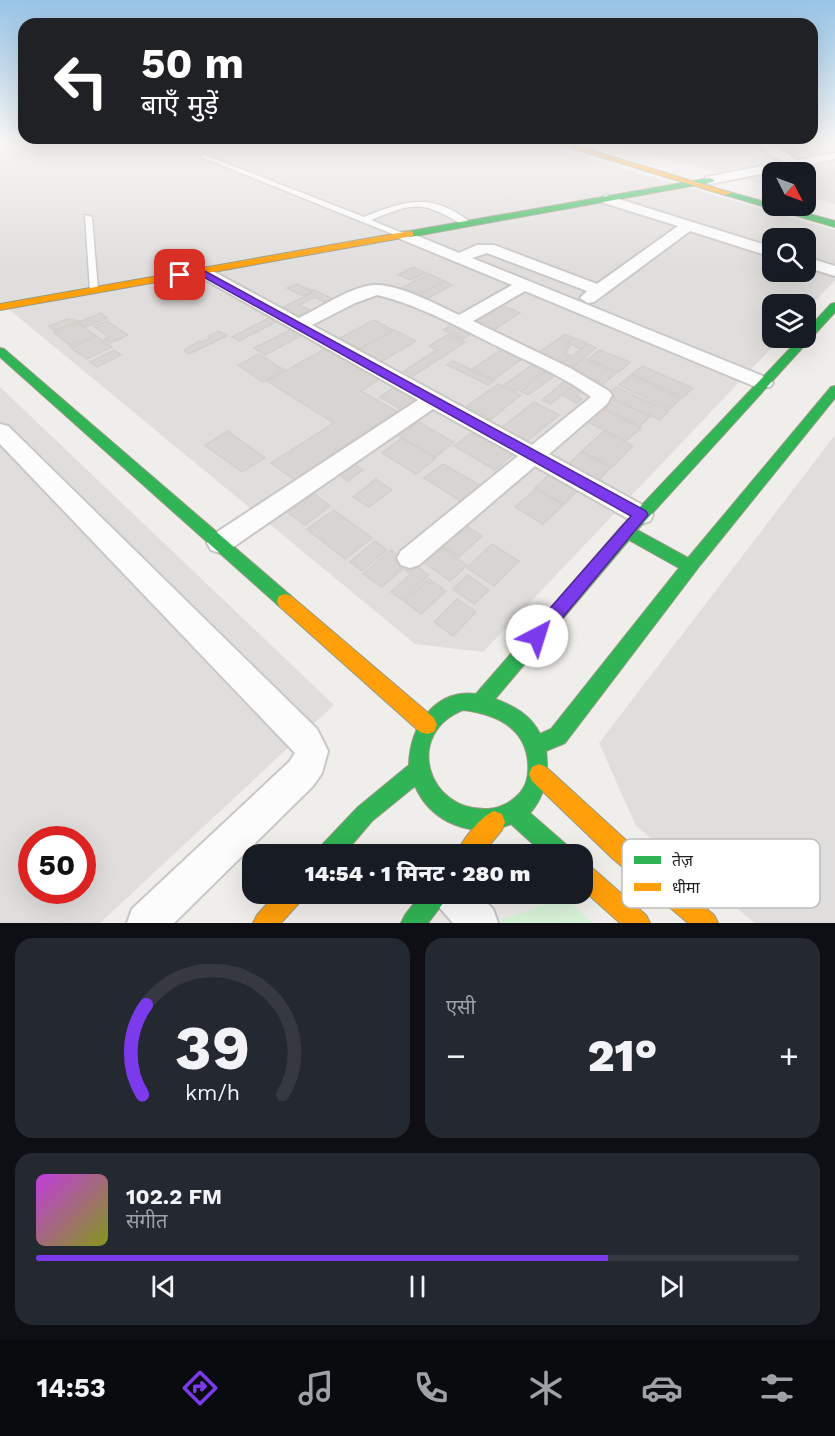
<!DOCTYPE html>
<html lang="hi">
<head>
<meta charset="utf-8">
<style>
  :root { --surface:#171b24; --page:#242831; --text:#f1f3f6; --muted:#9ea1a6; --line:#363941; --accent:#7c3aed }
  body { margin:0; font-family:"Work Sans","Noto Sans Devanagari",sans-serif; background:var(--page); color:var(--text); height:100vh; display:flex; flex-direction:column; font-size:22px; white-space:nowrap }
  * { box-sizing:border-box; margin:0 }
  p { font-size:20px; color:var(--muted) }
  .icon { flex:none; width:33px; height:33px; fill:none; stroke:currentColor; stroke-width:2; stroke-linecap:round; stroke-linejoin:round }
  .map { position:relative; height:923px; overflow:hidden }
  .sheet { display:flex; flex-direction:column; gap:15px; padding:15px; background:#0d0f14; flex:1 }
  .sheet>* { flex:none }
  .banner { position:absolute; left:18px; top:18px; width:800px; height:126px; border-radius:18px; box-shadow:0 6px 24px #0002; background:#202124; color:#fff; overflow:hidden }
  .needle { width:39px; rotate:132deg }
  .controls { position:absolute; left:762px; top:162px; display:grid; gap:12px }
  .controls a { display:grid; place-items:center; width:54px; height:54px; border-radius:12px; background:var(--surface); box-shadow:0 6px 24px #0002; font-size:30px }
  .speed { position:absolute; left:18px; top:826px; display:flex; gap:12px; font-size:30px; font-weight:700; text-align:center }
  .speed>* { display:grid; place-content:center; width:78px; height:78px; border-radius:50%; background:var(--surface); box-shadow:0 6px 24px #0002; line-height:1 }
  .speed .limit { border:9px solid #d22; background:#fff; color:#111 }
  .pin { position:absolute; display:grid; place-items:center; width:51px; height:51px; color:#fff; margin:-26px; border-radius:12px; box-shadow:0 3px 9px #0006 }
  .me { position:absolute; width:66px; margin:-33px; rotate:40deg; stroke-linejoin:round; filter:drop-shadow(0 0 4px #0008) }
  .turn { display:flex; align-items:center; gap:21px; height:126px; padding:0 24px; font-size:27px }
  .turn .icon { width:78px; height:78px; stroke-width:2.5 }
  .turn b { display:block; font-size:42px; line-height:51px }
  .big { font-size:45px; font-weight:800; line-height:1.1 }
  .sheet .card { flex:1; display:flex; flex-direction:column; justify-content:center; gap:9px; min-width:0; padding:0 21px; border-radius:18px; background:var(--page) }
  .sheet .dial { align-items:center; gap:0 }
  .dial svg { height:156px; overflow:visible; fill:none; stroke:var(--line); stroke-width:7; stroke-linecap:round; text-anchor:middle }
  .dial text { fill:var(--text); stroke:none }
  .song { display:flex; align-items:center; gap:18px }
  .cover { width:72px; height:72px; border-radius:9px; background:linear-gradient(135deg,hsl(290 70% 55%),hsl(70 70% 35%)) }
  .played { height:6px; border-radius:3px; background:linear-gradient(90deg,var(--accent) 75%,var(--line) 75%) }
  .keys { display:flex; justify-content:space-around; direction:ltr }
  .heat { display:flex; justify-content:space-between; align-items:center; font-size:33px; direction:ltr }
  .sheet .tiles { flex:1; display:grid; gap:15px; grid-template-columns:1fr 1fr }
  .card:last-child { grid-column:span 2 }
  .trip { position:absolute; left:242px; top:844px; width:351px; height:60px; border-radius:18px; background:var(--surface); box-shadow:0 6px 24px #0002; font-weight:800; line-height:60px; text-align:center }
  .dock { display:flex; height:96px; justify-content:space-around; align-items:center; background:#090b0e; color:var(--muted) }
  .dock .icon { width:42px; height:42px }
  .dock .active { color:var(--accent) }
  .dock b { font-size:27px; color:var(--text) }
  .map>svg:first-child { display:block }
  .residential { fill:#dfdedc; fill-rule:evenodd }
  .park { fill:#daf5da }
  .building { fill:#d7d4d2; stroke:#d3d0cc; stroke-width:1.5 }
  .lines { fill:none; stroke-linecap:round; stroke-linejoin:round }
  .lane-casing { stroke:#c9c8c7; stroke-width:3 }
  .street-casing { stroke:#c9c8c7; stroke-width:4 }
  .fast-casing { stroke:#999a82; stroke-width:2 }
  .slow-casing { stroke:#999a82; stroke-width:2 }
  .lane { fill:#fdfcfc; fill-rule:evenodd }
  .street { fill:#fdfcfc; fill-rule:evenodd }
  .fast { fill:#30b455; fill-rule:evenodd }
  .slow { fill:#ff9f0a; fill-rule:evenodd }
  .route { fill:#7c3aed; stroke:#51269a; stroke-width:1.5 }
  .key { fill:#fff; stroke:#bdbdbd; stroke-width:1.5 }
  .key-label { font-size:16px; fill:#222 }
</style>
</head>
<body>
<div class="map">
<svg width="835" height="923" viewBox="0 0 835 923">
  <rect width="100%" height="100%" fill="#f0eeeb"/>
  <!-- residential -->
  <g class="residential">
    <path d="M 0,141 L 528,141 L 835,230 L 835,280 L 806,311 L 806,304 L 772,304 L 772,338 L 781,338 L 483,652 L 415,644 L 0,302 ZM 772,238 L 806,238 L 806,272 L 772,272 Z"/>
    <polygon points="600,141 835,141 835,204 806,196 806,172 772,172 772,187"/>
    <path d="M 0,387 L 334,705 L 100,923 L 0,923 ZM 32,840 L 82,840 L 82,891 L 32,891 Z"/>
    <polygon points="835,435 835,923 755,923 636,826 599,743"/>
  </g>
  <!-- park -->
  <polygon class="park" points="564,897 593,923 472,923 504,919"/>
  <!-- building -->
  <g class="building">
    <polygon points="413,267 426,273 411,280 398,275"/>
    <polygon points="429,274 444,281 414,297 399,289"/>
    <polygon points="444,281 452,285 423,301 415,297"/>
    <polygon points="297,284 310,290 316,290 303,296 287,288"/>
    <polygon points="316,291 331,298 324,302 315,297 299,305 310,310 297,317 281,308"/>
    <polygon points="499,304 520,313 492,331 471,322"/>
    <polygon points="101,313 107,318 86,327 79,322"/>
    <polygon points="271,317 278,321 239,341 232,337"/>
    <polygon points="67,319 80,321 54,331 49,326"/>
    <polygon points="374,320 393,330 359,349 340,338"/>
    <polygon points="107,321 128,335 111,343 104,339 109,337 94,326"/>
    <polygon points="456,322 476,331 463,339 443,330"/>
    <polygon points="78,323 95,335 71,346 54,333"/>
    <polygon points="292,329 303,335 265,355 254,348"/>
    <polygon points="394,330 416,341 381,362 359,350"/>
    <polygon points="219,331 227,336 189,354 184,350 199,341 201,342 211,338 208,336"/>
    <polygon points="449,334 465,342 413,376 404,371 437,350 429,346"/>
    <polygon points="565,334 573,338 565,344 570,346 565,353 571,356 559,365 537,354"/>
    <polygon points="96,336 112,347 87,359 71,348"/>
    <polygon points="575,338 587,343 580,349 568,343"/>
    <polygon points="588,344 596,348 568,370 559,366"/>
    <polygon points="328,347 383,377 361,391 396,411 295,480 271,463 334,423 267,381"/>
    <polygon points="502,349 522,359 493,380 472,369"/>
    <polygon points="114,350 121,355 97,367 90,362"/>
    <polygon points="600,350 630,362 619,372 588,359"/>
    <polygon points="259,354 284,370 263,382 238,365"/>
    <polygon points="584,358 616,373 603,384 570,369"/>
    <polygon points="453,361 494,381 488,385 447,365"/>
    <polygon points="535,363 547,369 516,391 504,385"/>
    <polygon points="642,366 693,388 683,397 632,374"/>
    <polygon points="548,370 557,374 528,395 520,391"/>
    <polygon points="631,375 681,398 670,409 619,385"/>
    <polygon points="566,380 575,384 551,404 542,400"/>
    <polygon points="498,384 521,395 491,419 467,406"/>
    <polygon points="576,384 591,391 586,395 581,392 576,396 582,399 577,403 562,395"/>
    <polygon points="398,385 422,399 404,411 380,397"/>
    <polygon points="616,387 669,411 660,420 607,395"/>
    <polygon points="608,397 650,416 640,426 598,406"/>
    <polygon points="534,402 559,415 526,442 501,428"/>
    <polygon points="595,405 641,428 626,441 580,418"/>
    <polygon points="415,420 454,442 435,457 396,434"/>
    <polygon points="228,431 265,458 242,472 205,445"/>
    <polygon points="474,431 514,453 495,470 454,446"/>
    <polygon points="604,431 633,446 612,467 582,451"/>
    <polygon points="402,438 436,458 416,474 382,453"/>
    <polygon points="581,452 611,467 597,482 567,466"/>
    <polygon points="349,460 363,470 348,481 333,470"/>
    <polygon points="443,464 480,485 461,501 424,478"/>
    <polygon points="550,474 578,490 564,504 535,488"/>
    <polygon points="376,479 392,490 369,507 353,497"/>
    <polygon points="536,489 563,505 543,524 515,507"/>
    <polygon points="313,493 330,506 305,525 287,512"/>
    <polygon points="334,510 372,538 345,559 307,529"/>
    <polygon points="460,522 482,536 459,557 437,543"/>
    <polygon points="375,541 387,550 362,571 350,562"/>
    <polygon points="492,544 519,561 494,586 467,568"/>
    <polygon points="438,545 467,565 450,581 420,560"/>
    <polygon points="391,550 409,563 382,587 363,574"/>
    <polygon points="412,563 429,575 402,600 391,592 411,574 405,570"/>
    <polygon points="468,575 489,590 474,604 453,589"/>
    <polygon points="429,579 446,591 421,614 404,601"/>
    <polygon points="457,599 476,612 453,636 434,622"/>
  </g>
  <g class="lines">
    <!-- lane casing -->
    <g class="lane-casing">
      <g id="lane">
        <path d="M 201,155 L 205,155 L 364,217 C 406,200 434,192 472,224 L 465,226 C 423,201 416,201 371,220 L 407,235 L 400,237 L 201,157 Z"/>
        <polygon points="85,215 92,217 98,290 94,293 90,290"/>
      </g>
    </g>
    <!-- street casing -->
    <g class="street-casing">
      <g id="street">
        <polygon points="754,141 766,141 798,160 835,153 835,159 710,184 706,183 704,180 706,177 784,162 768,153"/>
        <path d="M 606,195 L 772,247 L 772,257 L 690,231 L 594,302 L 588,303 L 580,298 L 587,291 L 487,253 L 472,258 L 770,379 L 773,383 L 770,387 L 756,387 L 525,291 L 473,321 L 570,368 L 609,391 L 612,395 L 607,404 L 549,454 L 650,509 L 653,515 L 650,521 L 641,524 L 632,521 L 535,466 L 419,565 L 410,568 L 401,565 L 397,558 L 401,551 L 518,456 L 433,409 L 229,550 L 220,553 L 211,550 L 207,543 L 211,536 L 418,400 L 195,274 L 193,271 L 195,268 L 207,268 L 299,318 C 320,308 353,285 376,285 C 401,285 437,305 459,315 L 512,285 L 398,238 L 396,235 L 398,232 L 408,232 L 459,253 L 477,245 L 494,245 L 597,284 L 678,226 L 601,202 L 599,199 ZM 377,295 C 420,305 462,329 501,348 C 531,363 565,377 591,397 L 532,445 L 312,325 L 355,303 Z"/>
        <polygon points="806,257 835,266 835,276 806,267"/>
        <polygon points="0,424 8,426 317,729 328,751 322,773 313,786 174,923 127,923 132,909 289,762 295,753 0,444"/>
        <polygon points="433,894 478,894 493,909 498,923 453,923 439,907"/>
      </g>
    </g>
    <!-- fast casing -->
    <g class="fast-casing">
      <g id="fast">
        <polygon points="710,178 714,180 713,182 410,237 406,234 410,231"/>
        <polygon points="725,191 835,221 835,227 725,195"/>
        <path d="M 835,303 L 835,312 L 637,530 L 688,558 L 831,387 L 835,386 L 835,398 L 701,564 L 565,743 L 546,751 C 549,774 546,795 530,813 L 569,847 L 572,855 L 545,855 L 511,824 C 474,840 431,823 415,786 L 372,821 L 343,855 L 317,855 L 320,847 L 358,807 L 409,765 C 410,727 434,689 476,694 L 621,527 L 800,338 L 806,338 L 806,331 L 831,304 ZM 629,540 L 679,568 L 551,729 L 540,734 C 531,715 514,706 495,699 ZM 463,710 C 495,714 525,726 528,762 C 529,773 527,785 520,793 C 511,803 501,808 488,809 C 426,812 404,733 463,710 Z"/>
        <polygon points="0,348 4,349 291,596 293,601 291,606 285,608 279,606 0,357"/>
        <polygon points="421,894 447,894 444,902 428,923 401,923 405,915"/>
      </g>
    </g>
    <!-- slow casing -->
    <g class="slow-casing">
      <g id="slow">
        <polygon points="549,141 560,141 732,193 725,195"/>
        <polygon points="410,231 413,232 413,236 0,310 0,304"/>
        <polygon points="285,594 291,596 434,718 437,725 434,732 427,734 420,732 279,606 277,601 279,596"/>
        <polygon points="539,764 546,767 628,842 714,915 718,923 688,923 612,858 532,781 529,774 532,767"/>
        <path d="M 494,811 L 502,814 L 505,822 L 502,830 L 481,855 L 456,855 C 462,840 479,818 494,811 Z"/>
        <polygon points="582,863 590,866 646,915 650,923 620,923 582,889"/>
        <polygon points="276,894 303,894 300,902 281,923 253,923 257,915"/>
      </g>
    </g>
    <!-- lane -->
    <use href="#lane" class="lane"/>
    <!-- street -->
    <use href="#street" class="street"/>
    <!-- fast -->
    <use href="#fast" class="fast"/>
    <!-- slow -->
    <use href="#slow" class="slow"/>
  </g>
  <!-- sky -->
  <linearGradient id="sky" x2="0" y2="1"><stop stop-color="#97c4e6"/><stop offset="0.52" stop-color="#f8f7f6"/><stop offset="1" stop-color="#f8f7f6" stop-opacity="0"/></linearGradient>
  <rect width="835" height="270" fill="url(#sky)"/>
  <!-- route -->
  <polygon class="route" points="201,269 646,511 648,515 543,641 537,643 531,641 528,636 531,630 631,516 200,275 180,278 175,275"/>
  <!-- legend -->
  <rect x="622" y="839" width="198" height="69" rx="9" class="key"/>
  <rect x="634" y="856" width="27" height="8" fill="#30b455"/>
  <rect x="634" y="883" width="27" height="8" fill="#ff9f0a"/>
  <g class="key-label">
    <text x="672" y="866">तेज़</text>
    <text x="672" y="893">धीमा</text>
  </g>
</svg>
<div class="controls">
<a><svg class="needle" viewBox="-14 -14 28 28"><path d="M0-13l5 13h-10z" fill="#e53935"/><path d="M0 13l5-13h-10z" fill="#9ea1a6"/></svg></a>
<a><svg class="icon" aria-label="search" viewBox="0 0 24 24"><circle cx="10" cy="10" r="6"/><path d="M15 15l6 6"/></svg></a>
<a><svg class="icon" aria-label="layers" viewBox="0 0 24 24"><path d="M12 4l9 5-9 5-9-5zM3 14l9 5 9-5"/></svg></a>
</div>
<div class="speed"><div class="limit">50</div></div>
<div class="pin" style="left:180px;top:275px;background:#d93025"><svg class="icon" aria-label="arrive" viewBox="0 0 24 24"><path d="M6 21V4h12l-3 4 3 4H6"/></svg></div>
<svg class="me" style="left:537px;top:636px" viewBox="-20 -20 40 40"><circle r="19" fill="#fff"/><path d="M0-13L10 11 0 6-10 11z" fill="#7c3aed"/></svg>
<div class="trip">14:54 · 1 मिनट · 280 m</div>
<div class="banner">
<div class="turn"><svg class="icon" aria-label="left" viewBox="0 0 24 24"><path d="M17 20v-9H6M10 6l-5 5 5 5"/></svg><div><b>50 m</b>बाएँ मुड़ें</div></div>
</div>
</div>
<section class="sheet">
<div class="tiles">
<div class="card dial"><svg viewBox="0 0 100 80">
<path d="M14 69A42 42 0 1 1 86 69"/>
<path d="M14 69A42 42 0 0 1 16 23" stroke="#7c3aed"/>
<text x="50" y="56" font-size="32" font-weight="700">39</text>
<text x="50" y="72" font-size="11">km/h</text>
</svg></div>
<div class="card"><p>एसी</p>
<div class="heat"><a>−</a><b class="big">21°</b><a>+</a></div>
</div>
<div class="card">
<div class="song"><i class="cover"></i><div><b>102.2 FM</b><p>संगीत</p></div></div>
<div class="played"></div>
<div class="keys"><svg class="icon" aria-label="previous" viewBox="0 0 24 24"><path d="M18 5L8 12l10 7zM5 5v14"/></svg><svg class="icon" aria-label="pause" viewBox="0 0 24 24"><path d="M8 5v14M16 5v14"/></svg><svg class="icon" aria-label="next" viewBox="0 0 24 24"><path d="M6 5l10 7-10 7zM19 5v14"/></svg></div>
</div>
</div>
</section>
<nav class="dock">
<b>14:53</b>
<svg class="icon active" aria-label="directions" viewBox="0 0 24 24"><path d="M12 3l9 9-9 9-9-9zM9 14v-3h6M13 9l2 2-2 2"/></svg>
<svg class="icon" aria-label="music" viewBox="0 0 24 24"><path d="M9 18V5l10-2v13"/><circle cx="6" cy="18" r="3"/><circle cx="16" cy="16" r="3"/></svg>
<svg class="icon" aria-label="phone" viewBox="0 0 24 24"><path d="M5 4h4l2 5-3 2q2 4 5 5l2-3 5 2v4C11 20 4 13 5 4z"/></svg>
<svg class="icon" aria-label="climate" viewBox="0 0 24 24"><path d="M12 3v18M4 7l16 10M4 17L20 7"/></svg>
<svg class="icon" aria-label="car" viewBox="0 0 24 24"><path d="M5 17H2v-5l4-1 3-4h7l3 4 3 1v5h-3M9 17h6M6 11h13"/><circle cx="7" cy="17" r="2"/><circle cx="17" cy="17" r="2"/></svg>
<svg class="icon" aria-label="filters" viewBox="0 0 24 24"><path d="M4 7h16M4 17h16"/><circle cx="9" cy="7" r="2"/><circle cx="15" cy="17" r="2"/></svg>
</nav>
</body>
</html>
